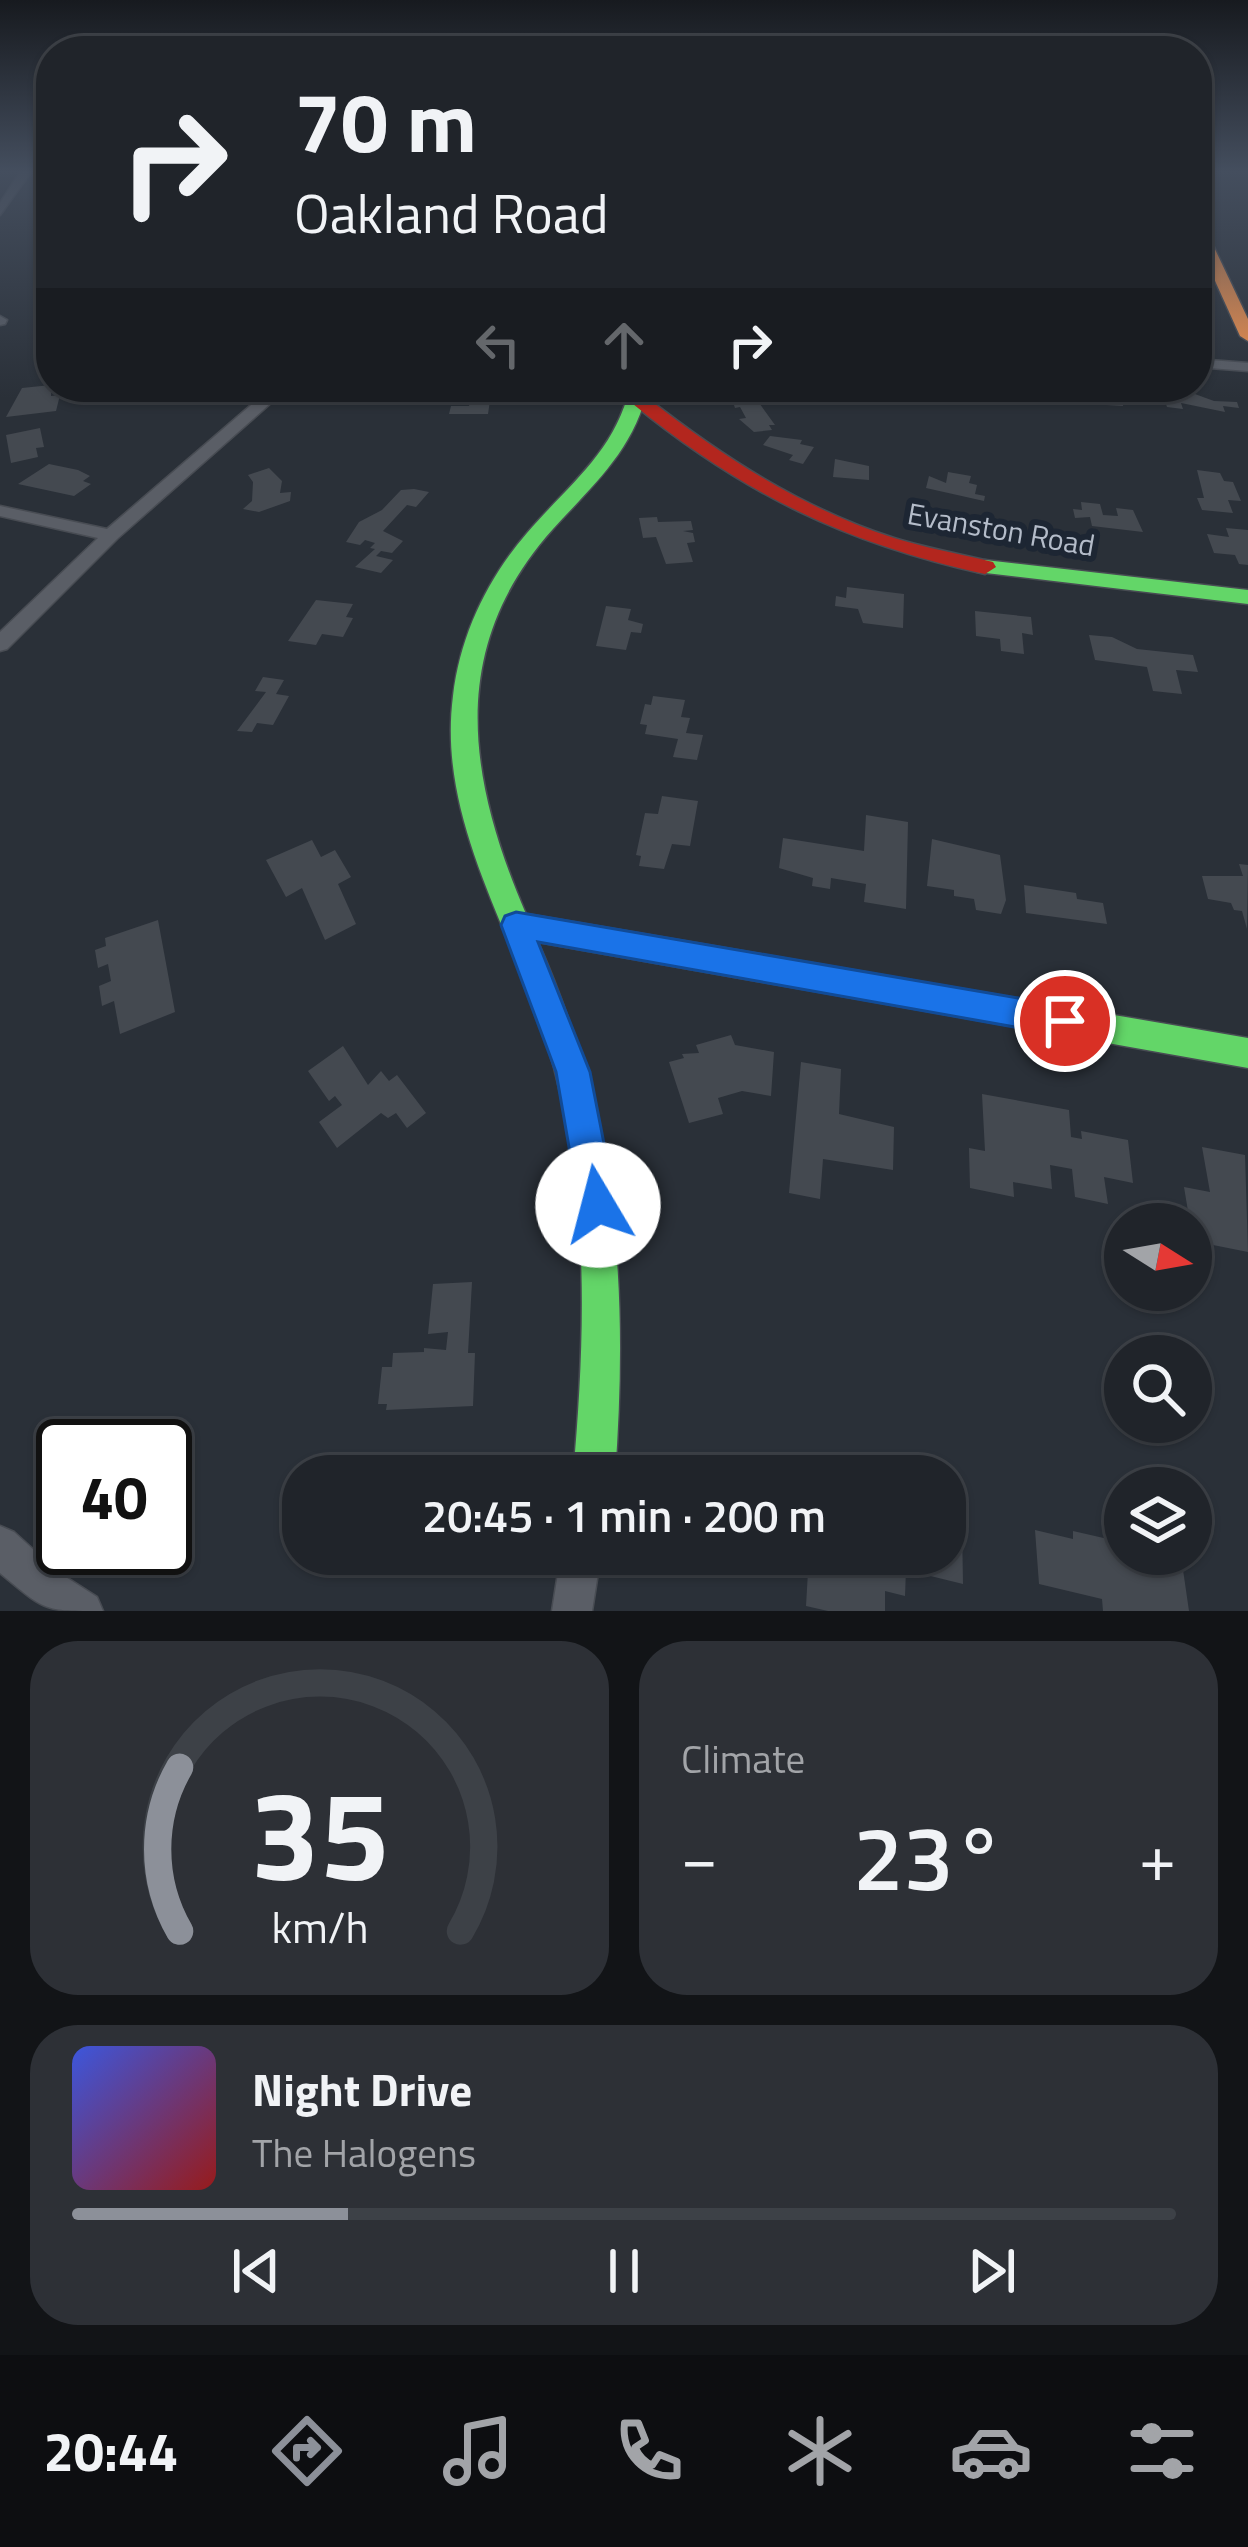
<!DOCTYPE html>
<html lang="en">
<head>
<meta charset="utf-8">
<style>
  :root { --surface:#20242a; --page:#2d3036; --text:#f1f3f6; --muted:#a2a4a8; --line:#3d4147; --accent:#8c9099 }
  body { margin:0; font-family:"Titillium Web",sans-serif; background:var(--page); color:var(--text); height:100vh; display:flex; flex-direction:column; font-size:45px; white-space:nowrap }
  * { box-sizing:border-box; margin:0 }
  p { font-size:39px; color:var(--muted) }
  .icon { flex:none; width:66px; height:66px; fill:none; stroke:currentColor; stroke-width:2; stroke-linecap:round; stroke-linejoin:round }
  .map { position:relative; height:1611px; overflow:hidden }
  .drawer { display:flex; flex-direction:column; gap:30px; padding:30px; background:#121417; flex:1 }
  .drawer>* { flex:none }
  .top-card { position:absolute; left:36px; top:36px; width:1176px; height:366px; border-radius:48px; box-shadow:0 3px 9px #0004,0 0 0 3px var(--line); background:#20242a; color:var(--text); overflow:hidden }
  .needle { width:78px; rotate:101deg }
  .buttons { position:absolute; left:1104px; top:1203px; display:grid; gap:24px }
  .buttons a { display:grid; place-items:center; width:108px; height:108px; border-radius:50%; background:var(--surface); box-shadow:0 3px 9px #0004,0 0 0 3px var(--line); font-size:60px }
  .speed { position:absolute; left:36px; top:1419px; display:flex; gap:24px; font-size:60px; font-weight:700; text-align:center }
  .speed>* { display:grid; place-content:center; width:156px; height:156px; border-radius:50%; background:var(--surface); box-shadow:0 3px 9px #0004,0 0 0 3px var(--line); line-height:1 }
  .speed .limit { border:6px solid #111; border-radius:18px; background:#fff; color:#111 }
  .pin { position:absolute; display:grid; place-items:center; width:102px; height:102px; color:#fff; margin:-51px; border:6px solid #fff; border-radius:50%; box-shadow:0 3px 12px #0007 }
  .me { position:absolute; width:132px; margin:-66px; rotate:352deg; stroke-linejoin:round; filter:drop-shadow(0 0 9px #0008) }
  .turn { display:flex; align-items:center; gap:42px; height:252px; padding:0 60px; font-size:54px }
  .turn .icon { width:156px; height:156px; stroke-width:2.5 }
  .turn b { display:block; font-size:84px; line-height:102px }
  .lanes { display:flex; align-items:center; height:114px; padding:0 60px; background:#0003; justify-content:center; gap:60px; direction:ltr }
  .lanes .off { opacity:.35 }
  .big { font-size:90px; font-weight:600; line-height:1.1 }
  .drawer .card { flex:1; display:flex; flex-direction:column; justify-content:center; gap:18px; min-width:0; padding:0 42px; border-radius:48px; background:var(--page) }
  .drawer .dial { align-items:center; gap:0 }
  .dial svg { height:312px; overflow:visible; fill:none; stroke:var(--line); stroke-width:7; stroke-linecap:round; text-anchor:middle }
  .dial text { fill:var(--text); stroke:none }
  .song { display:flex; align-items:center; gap:36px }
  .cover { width:144px; height:144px; border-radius:18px; background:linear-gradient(135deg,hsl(230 70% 55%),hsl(0 70% 35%)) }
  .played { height:12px; border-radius:6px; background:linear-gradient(90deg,var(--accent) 25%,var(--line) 25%) }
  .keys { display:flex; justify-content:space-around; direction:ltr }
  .heat { display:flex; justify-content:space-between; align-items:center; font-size:66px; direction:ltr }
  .drawer .tiles { flex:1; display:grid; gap:30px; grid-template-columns:1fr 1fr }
  .card:last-child { grid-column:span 2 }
  .trip { position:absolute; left:282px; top:1455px; width:684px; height:120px; border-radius:48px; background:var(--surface); box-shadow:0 3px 9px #0004,0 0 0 3px var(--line); font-weight:600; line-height:120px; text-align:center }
  .tab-bar { display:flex; height:192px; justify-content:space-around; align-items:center; background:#0d0e11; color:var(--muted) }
  .tab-bar .icon { width:84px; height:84px }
  .tab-bar .current { color:var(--accent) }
  .tab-bar b { font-size:54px; color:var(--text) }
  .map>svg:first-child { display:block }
  .building { fill:#444950 }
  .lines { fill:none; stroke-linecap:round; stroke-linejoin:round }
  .street-casing { stroke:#484c53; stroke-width:3 }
  .fast-casing { stroke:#484c53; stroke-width:3 }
  .slow-casing { stroke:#484c53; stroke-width:3 }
  .jam-casing { stroke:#484c53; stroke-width:3 }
  .street { fill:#5a5e66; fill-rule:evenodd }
  .fast { fill:#63d668; fill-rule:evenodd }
  .slow { fill:#ff974d; fill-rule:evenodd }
  .jam { fill:#b3261e; fill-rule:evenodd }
  .route { fill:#1a73e8; stroke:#114b97; stroke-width:3 }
  .labels { text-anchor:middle; stroke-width:12; stroke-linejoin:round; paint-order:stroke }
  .far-street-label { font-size:30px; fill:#b4bcc9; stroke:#1d2633 }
</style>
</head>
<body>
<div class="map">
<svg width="1248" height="1611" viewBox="0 0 1248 1611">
  <rect width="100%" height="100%" fill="#2a3038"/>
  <!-- building -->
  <g class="building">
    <polygon points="51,385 51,396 60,395 56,411 6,417 22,388"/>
    <polygon points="473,387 492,387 488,414 449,414 451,406 469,406"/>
    <polygon points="960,387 1013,391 1014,403 960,395"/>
    <polygon points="1051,387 1121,390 1123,406 1054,402"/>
    <polygon points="1184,390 1214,401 1237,402 1239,408 1223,406 1225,412 1181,403 1183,409 1167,407 1164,398 1179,400 1178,396 1186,396"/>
    <polygon points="752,393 775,425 769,425 772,430 754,432 739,419 746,418 740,407 735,408 731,396"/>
    <polygon points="40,428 44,447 36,448 38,457 11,463 6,435"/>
    <polygon points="770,436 802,440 800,444 814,447 803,464 789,460 793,455 763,445"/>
    <polygon points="835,459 869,466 869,480 833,477"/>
    <polygon points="49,464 78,470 90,476 83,481 91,484 74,496 18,484"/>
    <polygon points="269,468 282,481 280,493 291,492 290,501 259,512 243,509 252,501 253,482 248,475"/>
    <polygon points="1197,470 1220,473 1224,481 1233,482 1241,501 1228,500 1233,513 1202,510 1197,498 1204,498"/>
    <polygon points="948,472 971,476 969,483 977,485 975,494 985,496 984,501 926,488 929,476 946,483"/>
    <polygon points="414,489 429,492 416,507 407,505 383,531 403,541 392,553 381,551 376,556 393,560 381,573 355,567 375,549 370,548 375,543 365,540 360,545 346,542 359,522 382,510 401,490"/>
    <polygon points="1081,502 1100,504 1103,515 1118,516 1116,508 1133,510 1143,532 1092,526 1090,517 1075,518 1073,509 1082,510"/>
    <polygon points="657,517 658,522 691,521 693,530 683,531 693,533 695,542 687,543 693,562 666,564 656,537 643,538 639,518"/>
    <polygon points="1226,528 1248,530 1248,565 1239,564 1235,555 1214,553 1207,534 1229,537"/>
    <polygon points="847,587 904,594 903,628 863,623 858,609 835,606 836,596 846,598"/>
    <polygon points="316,600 353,604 346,617 353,618 343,637 322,634 316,645 288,641"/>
    <polygon points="606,606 631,609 628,620 643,624 641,633 631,632 626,650 596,646"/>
    <polygon points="975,611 1031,617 1033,635 1022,633 1024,654 1001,651 1000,639 976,636"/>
    <polygon points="1089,635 1112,637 1137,649 1193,655 1198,672 1176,670 1182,694 1153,691 1147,667 1095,660"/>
    <polygon points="263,677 284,680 276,694 289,696 273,725 257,723 252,732 237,731 266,692 255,691"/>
    <polygon points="653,696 685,700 681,717 690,718 686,733 703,735 697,760 673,757 678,739 645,734 647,725 640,724 645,704 651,705"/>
    <polygon points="662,796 698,801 690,846 672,844 664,869 639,866 641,856 636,855 645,813 658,814"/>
    <polygon points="866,815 908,822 906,909 864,902 866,884 831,878 830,889 812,886 813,878 779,868 783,838 864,851"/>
    <polygon points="932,839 1000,855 1006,900 1001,914 976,910 974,899 954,896 954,890 927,886"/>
    <polygon points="312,840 321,857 335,850 351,877 338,884 356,924 325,940 302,888 286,897 266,860"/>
    <polygon points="1239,864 1248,865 1247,929 1242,911 1234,910 1231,903 1208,899 1202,876 1243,876"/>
    <polygon points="1024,885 1076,893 1077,899 1103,903 1107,924 1026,913"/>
    <polygon points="158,920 175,1012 120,1034 114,1001 102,1006 99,986 111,981 108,964 98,968 95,950 106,946 105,938"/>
    <polygon points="731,1035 735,1045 774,1052 771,1096 742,1091 718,1098 723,1114 689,1123 669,1062 684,1058 682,1054 699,1053 696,1045"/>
    <polygon points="343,1046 368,1085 381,1071 389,1081 397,1075 426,1113 407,1128 396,1113 388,1118 381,1113 337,1148 319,1122 342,1105 335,1096 329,1101 308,1071"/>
    <polygon points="801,1062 841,1069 839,1114 894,1127 893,1170 823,1159 820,1199 789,1193"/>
    <polygon points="982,1094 1069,1110 1071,1137 1082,1139 1081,1131 1128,1140 1133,1183 1104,1177 1108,1204 1075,1197 1072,1169 1050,1165 1052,1189 1013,1182 1014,1197 970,1188 969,1148 985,1151"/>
    <polygon points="1202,1147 1245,1155 1248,1252 1193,1241 1184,1187 1210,1192"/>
    <polygon points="472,1282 468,1353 475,1353 473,1406 386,1410 387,1404 378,1404 382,1367 392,1367 393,1353 424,1352 424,1348 446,1350 448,1332 428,1334 433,1284"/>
    <polygon points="1105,1510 1125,1515 1125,1554 1181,1556 1189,1611 1103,1611 1102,1599 1039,1584 1035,1530 1073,1539 1073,1531 1108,1539"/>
    <polygon points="945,1522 962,1526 963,1584 906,1570 905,1596 885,1591 885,1611 828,1611 806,1606 809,1554 945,1554"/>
  </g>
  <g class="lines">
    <!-- street casing -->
    <g class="street-casing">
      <g id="street">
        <polygon points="20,172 31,172 0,215 0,203"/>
        <polygon points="0,316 7,320 5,324 0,325"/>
        <polygon points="1197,359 1248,363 1248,371 1197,367"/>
        <polygon points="272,387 289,387 117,539 7,649 0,651 0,632 98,538 0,516 0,506 107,529"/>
        <path d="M 0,1526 L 14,1532 L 58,1572 L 97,1597 L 103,1611 C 42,1611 46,1611 0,1573 Z"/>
        <polygon points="561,1554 601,1554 592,1611 552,1611"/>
      </g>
    </g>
    <!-- fast casing -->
    <g class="fast-casing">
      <g id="fast">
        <path d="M 630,387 L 648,387 C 635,449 594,484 553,529 C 446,648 468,779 526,914 L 1248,1038 L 1248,1068 L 538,942 C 617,1120 629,1284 615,1476 L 573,1476 C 586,1331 590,1184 547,1043 C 512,929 437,820 453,696 C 460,635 488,578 527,533 C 569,484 615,452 630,387 Z"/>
        <polygon points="985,560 1248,590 1248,604 977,572 977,562"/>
      </g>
    </g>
    <!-- slow casing -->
    <g class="slow-casing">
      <polygon id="slow" points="1197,222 1204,226 1248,319 1248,341 1240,336 1197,241"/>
    </g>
    <!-- jam casing -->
    <g class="jam-casing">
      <path id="jam" d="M 633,396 L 645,396 C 721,456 801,508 894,538 C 926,548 960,554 993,562 L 996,567 L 985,574 C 845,543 744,494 633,404 Z"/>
    </g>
    <!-- street -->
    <use href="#street" class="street"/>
    <!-- fast -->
    <use href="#fast" class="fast"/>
    <!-- slow -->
    <use href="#slow" class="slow"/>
    <!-- jam -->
    <use href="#jam" class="jam"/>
  </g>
  <!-- sky -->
  <linearGradient id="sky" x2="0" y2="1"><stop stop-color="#171a1f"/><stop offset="0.43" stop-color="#444e5e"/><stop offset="1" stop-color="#444e5e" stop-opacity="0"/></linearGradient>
  <rect width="1248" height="398" fill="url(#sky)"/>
  <!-- route -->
  <polygon class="route" points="516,912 1065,1006 1076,1011 1081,1021 1076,1032 1065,1036 538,942 590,1072 616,1205 611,1218 598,1223 585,1218 579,1205 556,1072 501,925 505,916"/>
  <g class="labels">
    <!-- far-street labels -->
    <g class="far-street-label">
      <text transform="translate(1001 530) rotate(10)" y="10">Evanston Road</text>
    </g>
  </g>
</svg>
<div class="buttons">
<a><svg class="needle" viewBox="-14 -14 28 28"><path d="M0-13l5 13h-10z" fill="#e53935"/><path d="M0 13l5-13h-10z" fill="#a2a4a8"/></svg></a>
<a><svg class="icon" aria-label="search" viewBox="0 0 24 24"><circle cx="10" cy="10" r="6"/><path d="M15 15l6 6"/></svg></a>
<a><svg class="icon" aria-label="layers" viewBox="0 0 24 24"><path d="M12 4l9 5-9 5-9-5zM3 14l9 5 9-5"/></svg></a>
</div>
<div class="speed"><div class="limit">40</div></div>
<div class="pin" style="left:1065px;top:1021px;background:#d93025"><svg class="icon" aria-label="arrive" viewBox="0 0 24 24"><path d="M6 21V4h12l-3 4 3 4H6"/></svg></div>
<svg class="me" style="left:598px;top:1205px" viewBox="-20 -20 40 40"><circle r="19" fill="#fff"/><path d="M0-13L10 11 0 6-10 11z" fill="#1a73e8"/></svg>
<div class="trip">20:45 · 1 min · 200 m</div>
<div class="top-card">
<div class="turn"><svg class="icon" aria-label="right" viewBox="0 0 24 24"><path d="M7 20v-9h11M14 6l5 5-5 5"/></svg><div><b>70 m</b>Oakland Road</div></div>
<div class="lanes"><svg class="icon off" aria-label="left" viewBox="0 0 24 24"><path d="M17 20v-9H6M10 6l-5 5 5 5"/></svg><svg class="icon off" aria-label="ahead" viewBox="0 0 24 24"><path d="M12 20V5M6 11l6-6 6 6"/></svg><svg class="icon" aria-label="right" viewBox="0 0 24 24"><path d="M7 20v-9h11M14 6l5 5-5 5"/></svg></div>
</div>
</div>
<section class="drawer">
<div class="tiles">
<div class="card dial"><svg viewBox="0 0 100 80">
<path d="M14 69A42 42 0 1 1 86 69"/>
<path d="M14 69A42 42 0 0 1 14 27" stroke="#8c9099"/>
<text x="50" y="56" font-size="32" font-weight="700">35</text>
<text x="50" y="72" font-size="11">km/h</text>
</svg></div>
<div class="card"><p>Climate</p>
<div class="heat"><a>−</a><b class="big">23°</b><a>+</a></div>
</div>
<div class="card">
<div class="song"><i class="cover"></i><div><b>Night Drive</b><p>The Halogens</p></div></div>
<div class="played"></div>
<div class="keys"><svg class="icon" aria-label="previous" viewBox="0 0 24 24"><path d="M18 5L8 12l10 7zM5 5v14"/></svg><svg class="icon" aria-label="pause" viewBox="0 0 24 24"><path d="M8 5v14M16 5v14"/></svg><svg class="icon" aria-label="next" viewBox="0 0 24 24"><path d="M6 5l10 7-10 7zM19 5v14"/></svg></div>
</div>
</div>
</section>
<nav class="tab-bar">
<b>20:44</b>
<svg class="icon current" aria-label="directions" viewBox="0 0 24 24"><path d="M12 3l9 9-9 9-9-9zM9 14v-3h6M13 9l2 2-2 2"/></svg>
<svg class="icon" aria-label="music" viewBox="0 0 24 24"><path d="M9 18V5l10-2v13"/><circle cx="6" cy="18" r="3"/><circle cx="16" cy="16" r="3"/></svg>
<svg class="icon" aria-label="phone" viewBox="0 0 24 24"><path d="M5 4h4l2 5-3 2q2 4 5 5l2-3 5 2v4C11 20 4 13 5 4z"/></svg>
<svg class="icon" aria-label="climate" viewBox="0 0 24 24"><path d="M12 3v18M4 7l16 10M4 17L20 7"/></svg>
<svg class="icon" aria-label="car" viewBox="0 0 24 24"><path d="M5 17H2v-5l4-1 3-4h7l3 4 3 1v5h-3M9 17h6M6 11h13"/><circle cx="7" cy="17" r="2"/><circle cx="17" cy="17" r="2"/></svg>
<svg class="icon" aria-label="filters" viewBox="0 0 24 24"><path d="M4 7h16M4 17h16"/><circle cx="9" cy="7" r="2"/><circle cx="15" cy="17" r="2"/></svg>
</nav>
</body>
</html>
